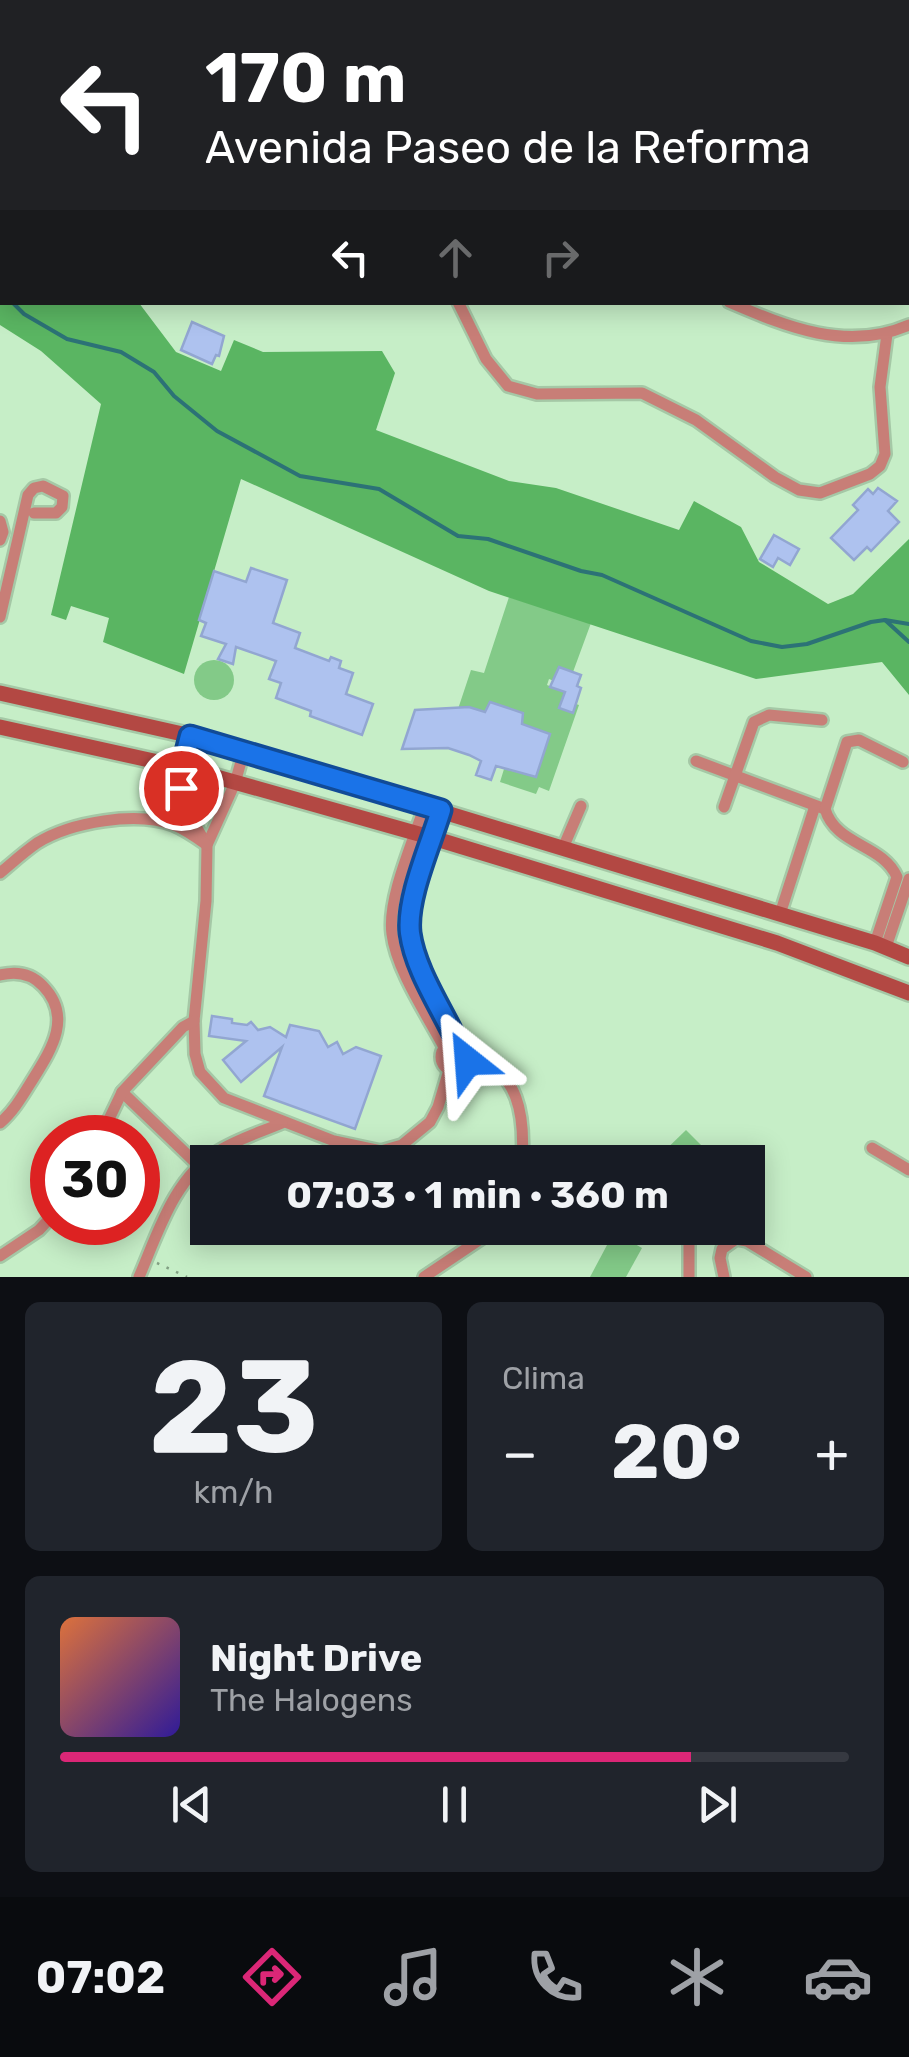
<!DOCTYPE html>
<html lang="es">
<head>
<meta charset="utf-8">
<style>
  :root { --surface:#171b24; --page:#20242c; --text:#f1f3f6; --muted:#9ea1a6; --line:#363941; --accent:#db2777 }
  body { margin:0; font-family:Rubik,sans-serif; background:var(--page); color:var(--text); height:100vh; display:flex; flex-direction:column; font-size:38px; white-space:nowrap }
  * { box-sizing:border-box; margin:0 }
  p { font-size:32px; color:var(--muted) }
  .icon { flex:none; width:55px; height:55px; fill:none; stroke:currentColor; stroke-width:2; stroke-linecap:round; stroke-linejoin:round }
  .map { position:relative; height:1277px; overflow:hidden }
  .side { display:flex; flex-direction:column; gap:25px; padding:25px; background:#0d0f14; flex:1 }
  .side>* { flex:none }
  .top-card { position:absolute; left:0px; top:0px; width:910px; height:305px; box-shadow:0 5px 25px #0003; background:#202124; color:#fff; overflow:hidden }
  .speed { position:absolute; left:30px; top:1115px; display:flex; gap:20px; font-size:50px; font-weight:700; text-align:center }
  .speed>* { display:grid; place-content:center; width:130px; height:130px; border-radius:50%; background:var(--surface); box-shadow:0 5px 25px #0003; line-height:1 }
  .speed .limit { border:15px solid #d22; background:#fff; color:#111 }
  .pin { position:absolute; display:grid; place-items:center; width:85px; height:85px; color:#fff; margin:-42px; border:5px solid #fff; border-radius:50%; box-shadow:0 2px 10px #0007 }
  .me { position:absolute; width:110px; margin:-55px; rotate:332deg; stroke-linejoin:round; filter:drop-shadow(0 0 8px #0008) }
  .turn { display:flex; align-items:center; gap:35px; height:210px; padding:0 40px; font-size:45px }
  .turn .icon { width:130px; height:130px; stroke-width:2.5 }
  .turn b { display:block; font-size:70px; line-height:85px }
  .lanes { display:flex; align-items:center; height:95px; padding:0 40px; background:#0003; justify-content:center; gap:50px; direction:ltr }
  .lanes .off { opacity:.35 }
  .big { font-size:75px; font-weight:700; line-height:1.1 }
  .side .card { flex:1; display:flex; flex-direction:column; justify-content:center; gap:15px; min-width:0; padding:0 35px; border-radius:15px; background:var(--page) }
  .side .dial { align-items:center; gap:0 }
  .dial b { font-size:130px; line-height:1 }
  .song { display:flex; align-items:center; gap:30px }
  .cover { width:120px; height:120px; border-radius:15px; background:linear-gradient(135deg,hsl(20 70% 55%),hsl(250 70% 35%)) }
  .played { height:10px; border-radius:5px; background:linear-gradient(90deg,var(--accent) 80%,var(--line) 80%) }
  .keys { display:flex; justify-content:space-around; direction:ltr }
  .heat { display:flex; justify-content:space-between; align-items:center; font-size:55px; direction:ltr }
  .side .tiles { flex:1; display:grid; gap:25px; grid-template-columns:1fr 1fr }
  .card:last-child { grid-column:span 2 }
  .trip { position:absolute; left:190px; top:1145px; width:575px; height:100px; border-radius:0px; background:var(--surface); box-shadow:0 5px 25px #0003; font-weight:700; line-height:100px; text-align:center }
  .dock { display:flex; height:160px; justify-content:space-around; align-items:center; background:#090b0e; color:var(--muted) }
  .dock .icon { width:70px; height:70px }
  .dock .current { color:var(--accent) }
  .dock b { font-size:45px; color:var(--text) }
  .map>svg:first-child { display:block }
  .green { fill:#83ca88 }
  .forest { fill:#5ab562 }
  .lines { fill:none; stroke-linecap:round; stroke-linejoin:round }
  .stream { stroke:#2c7276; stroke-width:4 }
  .building { fill:#aec2ef; stroke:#92a6d1; stroke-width:2.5 }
  .minor-casing { stroke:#a5c8a6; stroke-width:16 }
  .secondary-casing { stroke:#a5c8a6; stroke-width:20 }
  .path { stroke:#819f82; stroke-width:2.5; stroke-dasharray:2.5 8; stroke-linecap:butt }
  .minor { stroke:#c87e77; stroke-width:11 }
  .secondary { stroke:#b34843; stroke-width:15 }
  .route-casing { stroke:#114b97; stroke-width:25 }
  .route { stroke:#1a73e8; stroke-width:18 }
</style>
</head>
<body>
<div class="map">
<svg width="909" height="1277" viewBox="0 0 909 1277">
  <rect width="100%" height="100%" fill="#c6eec7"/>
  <!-- green -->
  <g class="green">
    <polygon points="509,597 591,623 573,672 559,667 554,681 549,679 547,685 570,694 560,708 573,713 576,704 579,705 549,791 539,787 536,794 500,782 504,769 536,777 550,734 522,724 523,713 486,709 485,712 470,707 466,715 457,712 471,670 484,673"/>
    <circle cx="214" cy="680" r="20"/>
    <polygon points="686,1130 710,1154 702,1162 653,1162"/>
    <polygon points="614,1232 642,1248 626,1277 590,1277"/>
  </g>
  <!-- forest -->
  <g class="forest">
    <polygon points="259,0 571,0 573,2 267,2"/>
    <polygon points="0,96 2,302 139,303 176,352 221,371 234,340 263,352 382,351 395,373 376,430 509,481 556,488 679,530 694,501 741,527 759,562 828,604 853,594 909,539 909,695 882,662 756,679 489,591 241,479 184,674 103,642 109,618 71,606 66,620 51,615 101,404 41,351 0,325"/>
  </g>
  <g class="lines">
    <!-- stream -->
    <g class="stream">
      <polyline points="431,0 436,2"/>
      <polyline points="0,291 2,293"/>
      <polyline points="12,302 24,314 67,339 121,352 154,372 174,396 217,431 300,476 379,489 458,536 488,539 581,571 602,575 751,641 782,647 807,644 871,622 885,620 909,624"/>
      <polyline points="885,620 909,642"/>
    </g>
  </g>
  <!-- building -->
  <g class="building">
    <polygon points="192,322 224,336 219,356 216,355 212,364 181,350"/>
    <polygon points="878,488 897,501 888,511 899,522 871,551 867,547 854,560 831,538 858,510 853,505 868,489 873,494"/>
    <polygon points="774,535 799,549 790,565 778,558 773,567 760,559"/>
    <polygon points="251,568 287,580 273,623 300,633 295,648 329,661 331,657 341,661 339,668 353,673 346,694 373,704 362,735 310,716 311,711 276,698 281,683 269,679 276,661 236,647 233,664 218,659 226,644 201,636 206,623 199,620 214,571 246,582"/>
    <polygon points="559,667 581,675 577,686 581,688 573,713 559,708 565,692 550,687"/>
    <polygon points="490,702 523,713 522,724 550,734 536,777 496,766 491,780 476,775 481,761 469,755 448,748 402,749 415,710 469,707 485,712"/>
    <polygon points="212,1016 232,1019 232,1023 247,1025 251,1022 258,1030 270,1027 286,1037 290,1025 319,1031 328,1047 337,1042 343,1054 356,1047 381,1056 355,1129 264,1096 282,1047 241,1082 223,1060 246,1041 209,1036"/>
  </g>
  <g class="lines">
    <!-- minor casing -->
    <g class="minor-casing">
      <g id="minor">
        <polyline points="679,0 681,2"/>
        <polyline points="833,2 835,0"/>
        <polyline points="0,20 2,21"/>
        <polyline points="908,233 909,232"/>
        <polyline points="458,302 486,359 508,386 537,394 642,393 696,420 775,477 799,490 820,493 870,474 880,466 885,454 880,387 887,334"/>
        <path d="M 729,302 C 787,327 847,352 909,325"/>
        <polyline points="0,521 3,532 0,540"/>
        <polyline points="0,617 28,495 34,488 43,486 63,496 62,507 56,513 34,513"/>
        <path d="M 190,736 C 177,782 179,799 204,840"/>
        <polyline points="244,751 235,783 207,845 206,901 194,1021 195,1054 200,1072 224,1098 334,1141 381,1151 402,1145 430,1122 438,1107 449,1070"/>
        <polyline points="696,761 825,809"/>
        <path d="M 425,805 C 414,840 387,898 392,934 C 396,969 427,1015 444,1047"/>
        <polyline points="724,807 754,722 769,715 822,720"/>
        <path d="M 441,810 C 431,844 406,898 410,933 C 415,970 442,1009 457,1042"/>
        <polyline points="563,848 581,806"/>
        <path d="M 0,873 C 12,863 24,852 37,843 C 71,822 136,811 174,825 C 186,830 197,838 207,845"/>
        <polyline points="780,914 815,806"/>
        <path d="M 875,943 L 897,877 C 883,844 836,846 825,809 L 847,742 L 859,740 L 903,762"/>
        <polyline points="886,947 909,879"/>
        <path d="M 0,975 C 16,971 31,973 43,986 C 73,1017 51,1050 33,1079 C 23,1095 14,1111 0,1123"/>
        <circle cx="455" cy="1057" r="14"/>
        <path d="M 469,1055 C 520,1070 525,1117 522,1162"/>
        <polyline points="122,1092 199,1166"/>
        <polyline points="100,1138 122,1092 183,1027 194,1021"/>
        <polyline points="872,1148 909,1170"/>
        <polyline points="0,1256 39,1230 52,1216"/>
        <path d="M 139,1277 C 158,1233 174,1178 217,1152 C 237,1139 261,1132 282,1123"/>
        <polyline points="424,1277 497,1228"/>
        <polyline points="689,1277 689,1228"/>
        <polyline points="724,1277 720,1258 722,1249 736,1239 747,1241 806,1277"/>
      </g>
    </g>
    <!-- secondary casing -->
    <g class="secondary-casing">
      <g id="secondary">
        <polyline points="0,693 196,737 875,943 909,957"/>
        <polyline points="0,727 181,767 433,838 777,943 909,993"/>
      </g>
    </g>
    <!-- path -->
    <polyline class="path" points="157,1263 187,1277"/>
    <!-- minor -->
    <use href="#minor" class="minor"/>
    <!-- secondary -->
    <use href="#secondary" class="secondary"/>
  </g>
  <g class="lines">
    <!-- route casing -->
    <g class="route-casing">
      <path id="route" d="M 181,788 L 182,767 L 190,736 L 441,810 C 431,844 406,898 410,933 C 415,970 442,1009 457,1042 L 468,1050 L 468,1061"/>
    </g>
    <!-- route -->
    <use href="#route" class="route"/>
  </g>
</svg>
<div class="speed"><div class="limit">30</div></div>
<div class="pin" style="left:181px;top:788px;background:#d93025"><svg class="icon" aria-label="arrive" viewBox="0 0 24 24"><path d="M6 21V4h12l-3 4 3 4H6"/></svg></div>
<svg class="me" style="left:468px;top:1061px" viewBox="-20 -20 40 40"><path d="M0-17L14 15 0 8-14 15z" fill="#1a73e8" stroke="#fff" stroke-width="4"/></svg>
<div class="trip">07:03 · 1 min · 360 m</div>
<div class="top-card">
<div class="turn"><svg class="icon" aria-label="left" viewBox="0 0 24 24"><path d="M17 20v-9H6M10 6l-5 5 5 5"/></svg><div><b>170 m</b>Avenida Paseo de la Reforma</div></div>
<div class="lanes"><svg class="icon" aria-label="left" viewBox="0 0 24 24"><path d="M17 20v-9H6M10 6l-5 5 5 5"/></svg><svg class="icon off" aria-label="ahead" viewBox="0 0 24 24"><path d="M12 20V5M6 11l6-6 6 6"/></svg><svg class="icon off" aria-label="right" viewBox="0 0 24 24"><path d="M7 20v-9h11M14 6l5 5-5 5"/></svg></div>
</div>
</div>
<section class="side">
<div class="tiles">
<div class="card dial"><b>23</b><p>km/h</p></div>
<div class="card"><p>Clima</p>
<div class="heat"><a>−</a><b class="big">20°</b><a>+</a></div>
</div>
<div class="card">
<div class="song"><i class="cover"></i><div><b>Night Drive</b><p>The Halogens</p></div></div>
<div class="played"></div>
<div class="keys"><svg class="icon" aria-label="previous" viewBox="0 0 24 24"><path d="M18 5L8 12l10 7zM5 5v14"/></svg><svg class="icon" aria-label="pause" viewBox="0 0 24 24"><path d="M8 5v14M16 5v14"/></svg><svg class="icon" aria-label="next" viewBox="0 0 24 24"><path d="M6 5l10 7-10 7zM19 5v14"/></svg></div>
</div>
</div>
</section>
<nav class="dock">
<b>07:02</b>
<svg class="icon current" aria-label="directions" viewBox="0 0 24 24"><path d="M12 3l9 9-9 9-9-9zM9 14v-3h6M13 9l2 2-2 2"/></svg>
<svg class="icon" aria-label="music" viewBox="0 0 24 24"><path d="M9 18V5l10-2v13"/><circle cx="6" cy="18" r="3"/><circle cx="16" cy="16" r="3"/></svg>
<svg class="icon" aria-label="phone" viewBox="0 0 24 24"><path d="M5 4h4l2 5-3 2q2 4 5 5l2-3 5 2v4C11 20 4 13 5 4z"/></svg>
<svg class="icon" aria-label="climate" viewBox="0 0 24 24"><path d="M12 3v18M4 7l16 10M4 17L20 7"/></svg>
<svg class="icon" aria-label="car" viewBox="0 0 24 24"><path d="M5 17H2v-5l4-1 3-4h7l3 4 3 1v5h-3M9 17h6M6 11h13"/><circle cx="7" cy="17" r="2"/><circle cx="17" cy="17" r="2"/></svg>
</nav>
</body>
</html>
